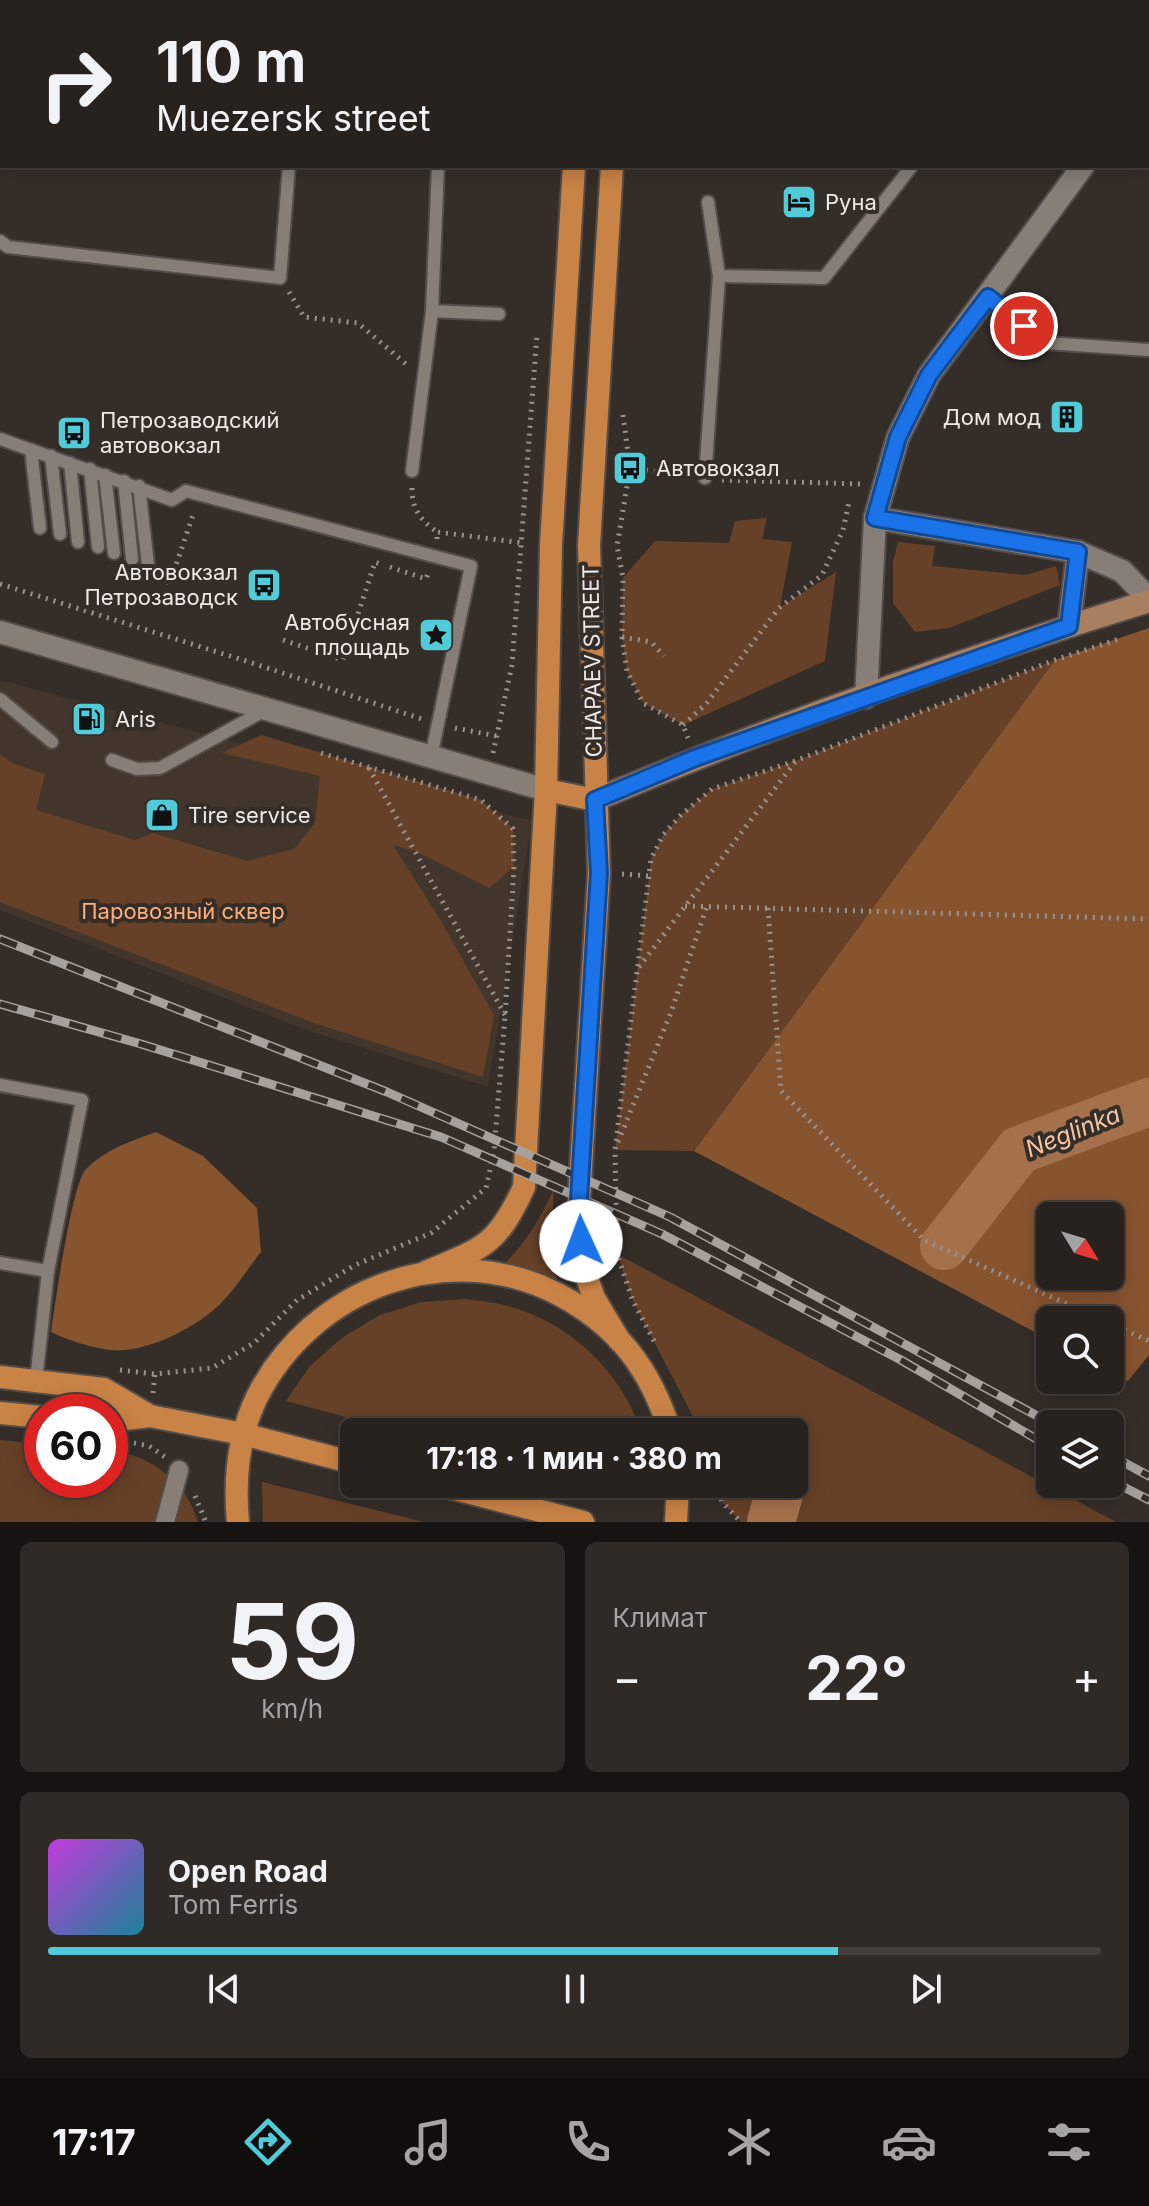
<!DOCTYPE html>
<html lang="ru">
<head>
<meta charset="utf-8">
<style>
  :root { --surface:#28221e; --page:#302a27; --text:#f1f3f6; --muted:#a5a4a4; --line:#443f3c; --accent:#52cbd8 }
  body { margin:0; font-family:Inter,sans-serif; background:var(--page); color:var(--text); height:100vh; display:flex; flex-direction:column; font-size:30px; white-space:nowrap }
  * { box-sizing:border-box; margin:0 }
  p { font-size:26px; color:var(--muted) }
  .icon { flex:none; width:44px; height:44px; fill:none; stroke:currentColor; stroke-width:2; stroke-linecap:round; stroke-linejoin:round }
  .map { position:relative; height:1522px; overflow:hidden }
  .drawer { display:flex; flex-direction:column; gap:20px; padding:20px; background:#161310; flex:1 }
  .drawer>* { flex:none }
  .top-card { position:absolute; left:0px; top:0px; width:1150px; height:168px; box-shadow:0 4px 20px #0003,0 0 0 2px var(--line); background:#28221e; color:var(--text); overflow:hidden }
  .needle { width:52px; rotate:128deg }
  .tools { position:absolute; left:1036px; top:1202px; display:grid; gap:16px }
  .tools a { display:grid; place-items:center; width:88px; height:88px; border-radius:12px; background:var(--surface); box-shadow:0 4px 20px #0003,0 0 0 2px var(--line); font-size:40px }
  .speed { position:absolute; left:24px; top:1394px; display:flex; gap:16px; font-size:40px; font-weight:700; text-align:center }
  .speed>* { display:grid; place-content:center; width:104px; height:104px; border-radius:50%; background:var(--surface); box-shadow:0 4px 20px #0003,0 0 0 2px var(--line); line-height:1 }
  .speed .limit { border:12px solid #d22; background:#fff; color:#111 }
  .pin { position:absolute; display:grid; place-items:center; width:68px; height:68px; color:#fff; margin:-34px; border:4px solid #fff; border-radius:50%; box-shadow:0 2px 8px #0007 }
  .me { position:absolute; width:88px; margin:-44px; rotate:358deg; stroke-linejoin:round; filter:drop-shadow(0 0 6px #0008) }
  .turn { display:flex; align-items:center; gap:28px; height:168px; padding:0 24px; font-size:36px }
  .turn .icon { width:104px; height:104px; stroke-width:2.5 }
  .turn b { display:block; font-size:56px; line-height:68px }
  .big { font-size:60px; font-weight:700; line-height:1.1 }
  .drawer .widget { flex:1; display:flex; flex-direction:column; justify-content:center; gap:12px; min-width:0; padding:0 28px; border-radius:12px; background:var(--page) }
  .drawer .dial { align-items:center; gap:0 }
  .dial b { font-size:104px; line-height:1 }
  .song { display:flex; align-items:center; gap:24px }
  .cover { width:96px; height:96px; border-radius:12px; background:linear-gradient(135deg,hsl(290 70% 55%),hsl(190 70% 35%)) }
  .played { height:8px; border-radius:4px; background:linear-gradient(90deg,var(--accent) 75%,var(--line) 75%) }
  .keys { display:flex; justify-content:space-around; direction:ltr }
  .heat { display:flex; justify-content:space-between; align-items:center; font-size:44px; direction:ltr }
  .drawer .tiles { flex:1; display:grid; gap:20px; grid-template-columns:1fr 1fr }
  .widget:last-child { grid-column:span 2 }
  .trip { position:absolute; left:340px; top:1418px; width:468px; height:80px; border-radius:12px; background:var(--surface); box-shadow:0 4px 20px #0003,0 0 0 2px var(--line); font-weight:700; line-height:80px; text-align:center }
  .dock { display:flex; height:128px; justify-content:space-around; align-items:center; background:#100e0c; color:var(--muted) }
  .dock .icon { width:56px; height:56px }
  .dock .on { color:var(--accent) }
  .dock b { font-size:36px; color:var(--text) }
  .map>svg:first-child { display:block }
  .built { fill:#42352c }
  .green { fill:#674127 }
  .forest { fill:#875430; fill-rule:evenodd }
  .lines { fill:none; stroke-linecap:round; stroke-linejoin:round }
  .river { stroke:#a5714c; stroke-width:48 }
  .service-casing { stroke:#534c48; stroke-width:16 }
  .pedestrian-casing { stroke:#534c48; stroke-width:22 }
  .minor-casing { stroke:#534c48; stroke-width:26 }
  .tertiary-casing { stroke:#534c48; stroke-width:26 }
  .secondary-casing { stroke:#534c48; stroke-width:26 }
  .primary-casing { stroke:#534c48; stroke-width:26 }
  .path { stroke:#99928f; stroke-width:5; stroke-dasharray:2 6; stroke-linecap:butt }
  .service { stroke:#877e78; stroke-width:12 }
  .pedestrian { stroke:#877e78; stroke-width:18 }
  .minor { stroke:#877e78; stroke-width:22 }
  .tertiary { stroke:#877e78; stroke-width:22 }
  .secondary { stroke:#a8805f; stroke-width:22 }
  .primary { stroke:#ca8346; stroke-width:22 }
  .rail-casing { stroke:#a7a19e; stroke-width:9 }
  .rail { stroke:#352d28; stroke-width:6; stroke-dasharray:18; stroke-linecap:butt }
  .route-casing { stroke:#114b97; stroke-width:20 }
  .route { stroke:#1a73e8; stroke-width:14 }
  .labels { text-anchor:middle; stroke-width:8; stroke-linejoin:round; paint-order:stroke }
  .poi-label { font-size:22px; fill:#eee9e6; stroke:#352d28; text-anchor:start }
  .street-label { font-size:22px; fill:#eee9e6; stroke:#352d28 }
  .park-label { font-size:22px; fill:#feb07b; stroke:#352d28 }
  .water-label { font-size:24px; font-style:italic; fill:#f5c6a6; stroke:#352d28 }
</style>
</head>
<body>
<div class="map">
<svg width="1149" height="1522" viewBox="0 0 1149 1522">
  <rect width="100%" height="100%" fill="#352d28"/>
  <!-- built -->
  <polygon class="built" points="0,680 532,821 488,1087 306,1030 0,910"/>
  <!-- green -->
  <g class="green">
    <polygon points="767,518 762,539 792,542 780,607 836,572 825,661 683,725 643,703 627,671 622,637 623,578 655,541 729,543 735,521"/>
    <polygon points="898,542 935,546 932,566 1026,575 1056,566 1060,585 949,628 915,632 893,603 893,562"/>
    <polygon points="1055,660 694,1151 615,1150 651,859 663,835 681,815 712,789 795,761"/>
    <polygon points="261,735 481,800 513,829 514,867 489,888 415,851 393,845 441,921 494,1015 483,1077 314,1023 0,902 0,754 12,763 45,774 36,810 135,840 153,833 247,861 294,849 315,823 320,776 222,753"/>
    <path d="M 553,1191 L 554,1268 L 559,1286 L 544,1275 L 503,1265 C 526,1243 539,1220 553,1191 Z"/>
    <polygon points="617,1254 1116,1522 741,1522 722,1502 716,1484 794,1484 794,1432 701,1432 633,1301"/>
    <path d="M 465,1299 C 479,1301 494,1302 508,1306 C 569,1322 622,1372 641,1432 L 402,1432 L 286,1401 L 310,1366 L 343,1337 L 380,1315 L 422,1302 Z"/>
    <path d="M 0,1440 L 42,1444 L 42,1480 L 110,1480 L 110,1450 C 150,1455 187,1482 198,1522 L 0,1522 Z"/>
    <polygon points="262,1482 424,1522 263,1522"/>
  </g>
  <!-- forest -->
  <g class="forest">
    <path d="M 1149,628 L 1149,1355 L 1128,1381 L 1110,1372 L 1110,1320 L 1050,1320 L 1050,1340 L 694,1151 L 1055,660 ZM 1050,1216 L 1110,1216 L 1110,1276 L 1050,1276 Z"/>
    <path d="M 156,1132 L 203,1156 L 257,1208 L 261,1252 C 248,1268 237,1287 222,1302 C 198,1327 146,1354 110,1350 C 89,1347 70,1341 51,1332 C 55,1305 72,1183 86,1169 C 105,1150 130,1141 156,1132 Z"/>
  </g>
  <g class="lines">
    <!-- river -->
    <g class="river">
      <polyline points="944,1246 1019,1150 1149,1102"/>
      <polyline points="771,1522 782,1484"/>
    </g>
    <!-- service casing -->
    <g class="service-casing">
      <g id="service">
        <polyline points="810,0 811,2"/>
        <polyline points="8,2 9,0"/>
        <polyline points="445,2 446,0"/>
        <polyline points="0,46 2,32"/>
        <polyline points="0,241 8,247 280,278 289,166"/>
        <polyline points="719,276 824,278 912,166"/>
        <polyline points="988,297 1046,343 1149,350"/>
        <polyline points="432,311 499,314"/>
        <polyline points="0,439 172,500 186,491 471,566 431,757"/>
        <polyline points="31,450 40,528"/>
        <polyline points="51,456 60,534"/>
        <polyline points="70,463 78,542"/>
        <polyline points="90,469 98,547"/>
        <polyline points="412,471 432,311 438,166"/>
        <polyline points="105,475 114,553"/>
        <polyline points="705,478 719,276 708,202"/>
        <polyline points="124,481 132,559"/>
        <polyline points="139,486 148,565"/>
        <polyline points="0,699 52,742"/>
        <polyline points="112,760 137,769 160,768 267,709"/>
        <polyline points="0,1085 82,1100 48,1271 36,1381"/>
        <polyline points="0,1263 48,1271"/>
      </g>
    </g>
    <!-- pedestrian casing -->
    <g class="pedestrian-casing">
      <polyline id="pedestrian" points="165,1522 179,1470"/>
    </g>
    <!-- minor casing -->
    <g class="minor-casing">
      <g id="minor">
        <polyline points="1148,78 1149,76"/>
        <polyline points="0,632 546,790"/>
        <polyline points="866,697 875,518 898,437 929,375 1083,166"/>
      </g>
    </g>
    <!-- tertiary casing -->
    <g class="tertiary-casing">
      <g id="tertiary">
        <polyline points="875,518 1078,552 1122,571 1149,599"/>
        <polyline points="1069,626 1078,552"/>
      </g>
    </g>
    <!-- secondary casing -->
    <g class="secondary-casing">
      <path id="secondary" d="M 595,800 C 776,724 962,659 1149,601"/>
    </g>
    <!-- primary casing -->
    <g class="primary-casing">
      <g id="primary">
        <polyline points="583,2 583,0"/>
        <polyline points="623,2 623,0"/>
        <polyline points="612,166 589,545 599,873 578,1216 583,1266 594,1298 619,1340"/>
        <polyline points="546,790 595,800"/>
        <path d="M 426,1272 C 483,1248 497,1246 524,1187 L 546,790 L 551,545 L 574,166"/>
        <polyline points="0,1377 104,1389 150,1416 243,1434 354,1463"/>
        <polyline points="0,1413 42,1417"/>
        <polyline points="110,1421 150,1416"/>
        <polyline points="436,1484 583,1522"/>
        <path d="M 238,1522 C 234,1479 238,1436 257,1397 C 312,1288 447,1237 558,1294 C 592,1312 623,1338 643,1371 C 655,1390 663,1411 671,1432"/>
        <polyline points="676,1522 678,1484"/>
      </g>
    </g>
    <!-- path -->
    <g class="path">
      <polyline points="289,292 304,317 358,323 406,364"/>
      <polyline points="623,415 630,468 617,546 623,578 622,637 627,671 643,703 683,725 688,738"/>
      <polyline points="630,468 689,476"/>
      <polyline points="722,480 860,484"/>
      <path d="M 412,488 C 412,510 420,519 437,532"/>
      <polyline points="437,539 437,532 524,543"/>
      <polyline points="390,567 426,579 429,571"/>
      <polyline points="159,579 170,583 194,512"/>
      <polyline points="0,584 246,661 422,719"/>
      <polyline points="622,637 651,642 664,656"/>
      <polyline points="283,640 343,660 375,562 380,564"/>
      <polyline points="683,725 706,704 779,608 822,575 843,530 849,502"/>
      <polyline points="455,728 497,736"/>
      <polyline points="493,753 512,665 537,334"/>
      <polyline points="369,768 505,1015"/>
      <polyline points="622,874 649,876"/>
      <polyline points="685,906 1149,919"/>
      <polyline points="768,908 781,1091 924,1240 1103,1320"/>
      <polyline points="639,967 795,762"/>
      <polyline points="618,1142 670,1015 707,906"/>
      <polyline points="1110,1323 1149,1341"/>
      <polyline points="654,1341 633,1301 617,1254 615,1150 651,859 663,835 681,815 712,789 795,761 1055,660 1122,638"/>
      <polyline points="120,1370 155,1374 212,1368 254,1343 297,1300 355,1265 431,1233 486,1188 494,1151 505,1016 514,867 513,829 481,800 317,752"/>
      <polyline points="153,1393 155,1374"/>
      <polyline points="693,1417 701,1432"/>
      <polyline points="134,1443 149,1446 165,1457"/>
      <polyline points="716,1484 722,1502 741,1522"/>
      <polyline points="195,1496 206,1522"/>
    </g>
    <!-- service -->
    <use href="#service" class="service"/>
    <!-- pedestrian -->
    <use href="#pedestrian" class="pedestrian"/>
    <!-- minor -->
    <use href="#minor" class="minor"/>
    <!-- tertiary -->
    <use href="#tertiary" class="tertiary"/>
    <!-- secondary -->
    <use href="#secondary" class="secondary"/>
    <!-- primary -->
    <use href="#primary" class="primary"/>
    <!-- rail casing -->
    <g class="rail-casing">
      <g id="rail">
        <polyline points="0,939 387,1092 670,1217 1052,1424"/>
        <polyline points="0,1004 141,1044 441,1137 662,1234 901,1360 1050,1447"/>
        <polyline points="1110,1455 1149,1476"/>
        <polyline points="1110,1480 1149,1500"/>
      </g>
    </g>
    <!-- rail -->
    <use href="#rail" class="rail"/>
  </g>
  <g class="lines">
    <!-- route casing -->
    <g class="route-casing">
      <polyline id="route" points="581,1241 578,1216 599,873 595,800 695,758 1069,626 1078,552 875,518 898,437 929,375 988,297 1024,326"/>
    </g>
    <!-- route -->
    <use href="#route" class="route"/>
  </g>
  <!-- icons -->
  <defs>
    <g id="hotel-square" transform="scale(1.8)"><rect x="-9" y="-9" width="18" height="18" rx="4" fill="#52cbd8" stroke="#352d28"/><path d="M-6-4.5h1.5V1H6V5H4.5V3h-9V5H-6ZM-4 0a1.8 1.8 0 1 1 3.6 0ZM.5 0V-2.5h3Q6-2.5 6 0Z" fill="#111"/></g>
    <g id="building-square" transform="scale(1.8)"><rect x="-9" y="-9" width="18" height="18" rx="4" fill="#52cbd8" stroke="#352d28"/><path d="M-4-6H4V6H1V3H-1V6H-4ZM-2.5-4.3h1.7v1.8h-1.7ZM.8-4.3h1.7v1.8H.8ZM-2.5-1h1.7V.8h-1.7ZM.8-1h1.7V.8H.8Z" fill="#111"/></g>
    <g id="bus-square" transform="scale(1.8)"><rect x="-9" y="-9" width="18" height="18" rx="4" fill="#52cbd8" stroke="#352d28"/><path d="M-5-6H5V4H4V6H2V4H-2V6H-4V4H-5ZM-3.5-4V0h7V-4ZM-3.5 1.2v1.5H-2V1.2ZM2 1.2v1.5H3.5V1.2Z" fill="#111"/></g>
    <g id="sight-square" transform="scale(1.8)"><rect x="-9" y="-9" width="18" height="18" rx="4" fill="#52cbd8" stroke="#352d28"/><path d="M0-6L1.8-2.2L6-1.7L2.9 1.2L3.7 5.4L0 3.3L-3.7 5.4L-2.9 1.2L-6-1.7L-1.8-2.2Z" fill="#111"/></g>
    <g id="fuel-square" transform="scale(1.8)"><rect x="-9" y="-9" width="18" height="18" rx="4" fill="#52cbd8" stroke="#352d28"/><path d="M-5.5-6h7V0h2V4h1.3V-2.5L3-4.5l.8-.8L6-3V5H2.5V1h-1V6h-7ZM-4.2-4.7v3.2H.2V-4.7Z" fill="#111"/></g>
    <g id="shop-square" transform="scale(1.8)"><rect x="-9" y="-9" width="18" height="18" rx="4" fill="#52cbd8" stroke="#352d28"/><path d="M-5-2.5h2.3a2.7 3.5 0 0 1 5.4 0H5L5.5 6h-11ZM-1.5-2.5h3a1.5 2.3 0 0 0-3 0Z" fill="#111"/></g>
  </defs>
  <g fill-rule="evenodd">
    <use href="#hotel-square" x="799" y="202"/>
    <use href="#building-square" x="1067" y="417"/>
    <use href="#bus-square" x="74" y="433"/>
    <use href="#bus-square" x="630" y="468"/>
    <use href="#bus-square" x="264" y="585"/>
    <use href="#sight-square" x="436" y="635"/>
    <use href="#fuel-square" x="89" y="719"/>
    <use href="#shop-square" x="162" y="815"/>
  </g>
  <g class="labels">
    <!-- poi labels -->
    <g class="poi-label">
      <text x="825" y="210">Руна</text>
      <text x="1041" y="425" text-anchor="end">Дом мод</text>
      <text x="100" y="428">Петрозаводский<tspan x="100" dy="25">автовокзал</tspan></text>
      <text x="656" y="476">Автовокзал</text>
      <text x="238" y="580" text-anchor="end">Автовокзал<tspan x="238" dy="25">Петрозаводск</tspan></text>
      <text x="410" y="630" text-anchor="end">Автобусная<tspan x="410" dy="25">площадь</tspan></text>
      <text x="115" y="727">Aris</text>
      <text x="188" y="823">Tire service</text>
    </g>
    <!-- street labels -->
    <g class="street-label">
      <text transform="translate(592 661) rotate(-91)" y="8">CHAPAEV STREET</text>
    </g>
    <!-- park labels -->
    <g class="park-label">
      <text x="183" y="919">Паровозный сквер</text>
    </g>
    <!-- water labels -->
    <g class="water-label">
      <text transform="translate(1073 1132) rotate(-22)" y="8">Neglinka</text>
    </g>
  </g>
</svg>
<div class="tools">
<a><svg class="needle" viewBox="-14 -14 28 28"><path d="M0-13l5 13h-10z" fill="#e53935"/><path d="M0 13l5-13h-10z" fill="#a5a4a4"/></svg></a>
<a><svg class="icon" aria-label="search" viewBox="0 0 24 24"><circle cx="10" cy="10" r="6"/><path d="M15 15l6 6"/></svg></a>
<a><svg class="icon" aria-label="layers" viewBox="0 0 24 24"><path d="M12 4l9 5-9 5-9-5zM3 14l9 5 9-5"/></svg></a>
</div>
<div class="speed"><div class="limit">60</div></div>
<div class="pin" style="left:1024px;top:326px;background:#d93025"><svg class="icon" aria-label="arrive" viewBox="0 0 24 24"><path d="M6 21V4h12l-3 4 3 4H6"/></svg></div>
<svg class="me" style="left:581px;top:1241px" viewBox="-20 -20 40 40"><circle r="19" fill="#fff"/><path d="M0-13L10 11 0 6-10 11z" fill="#1a73e8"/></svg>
<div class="trip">17:18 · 1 мин · 380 m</div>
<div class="top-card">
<div class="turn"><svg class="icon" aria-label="right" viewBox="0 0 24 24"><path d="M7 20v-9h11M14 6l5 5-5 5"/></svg><div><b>110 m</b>Muezersk street</div></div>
</div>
</div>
<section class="drawer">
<div class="tiles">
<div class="widget dial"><b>59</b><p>km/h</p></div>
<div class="widget"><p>Климат</p>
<div class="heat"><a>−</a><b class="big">22°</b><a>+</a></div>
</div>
<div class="widget">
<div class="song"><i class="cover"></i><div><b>Open Road</b><p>Tom Ferris</p></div></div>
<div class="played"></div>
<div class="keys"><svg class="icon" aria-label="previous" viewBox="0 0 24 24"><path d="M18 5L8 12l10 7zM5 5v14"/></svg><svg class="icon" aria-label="pause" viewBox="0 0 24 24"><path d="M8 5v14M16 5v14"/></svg><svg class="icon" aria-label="next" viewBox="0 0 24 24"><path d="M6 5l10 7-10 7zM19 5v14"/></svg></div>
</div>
</div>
</section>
<nav class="dock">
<b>17:17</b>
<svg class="icon on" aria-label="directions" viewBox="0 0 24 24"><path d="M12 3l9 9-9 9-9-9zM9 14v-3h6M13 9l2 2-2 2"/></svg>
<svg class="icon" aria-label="music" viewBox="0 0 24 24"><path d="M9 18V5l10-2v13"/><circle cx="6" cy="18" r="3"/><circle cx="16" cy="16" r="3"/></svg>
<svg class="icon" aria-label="phone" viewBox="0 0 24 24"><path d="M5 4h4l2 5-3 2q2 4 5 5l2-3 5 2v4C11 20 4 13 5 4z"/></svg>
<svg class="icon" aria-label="climate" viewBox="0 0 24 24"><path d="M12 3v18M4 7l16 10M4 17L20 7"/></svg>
<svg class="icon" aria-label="car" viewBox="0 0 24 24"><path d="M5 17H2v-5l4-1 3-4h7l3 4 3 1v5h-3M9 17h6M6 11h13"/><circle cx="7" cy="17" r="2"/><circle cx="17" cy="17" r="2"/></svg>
<svg class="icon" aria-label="filters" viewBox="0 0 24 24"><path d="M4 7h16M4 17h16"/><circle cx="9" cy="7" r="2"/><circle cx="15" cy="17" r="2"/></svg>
</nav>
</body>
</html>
